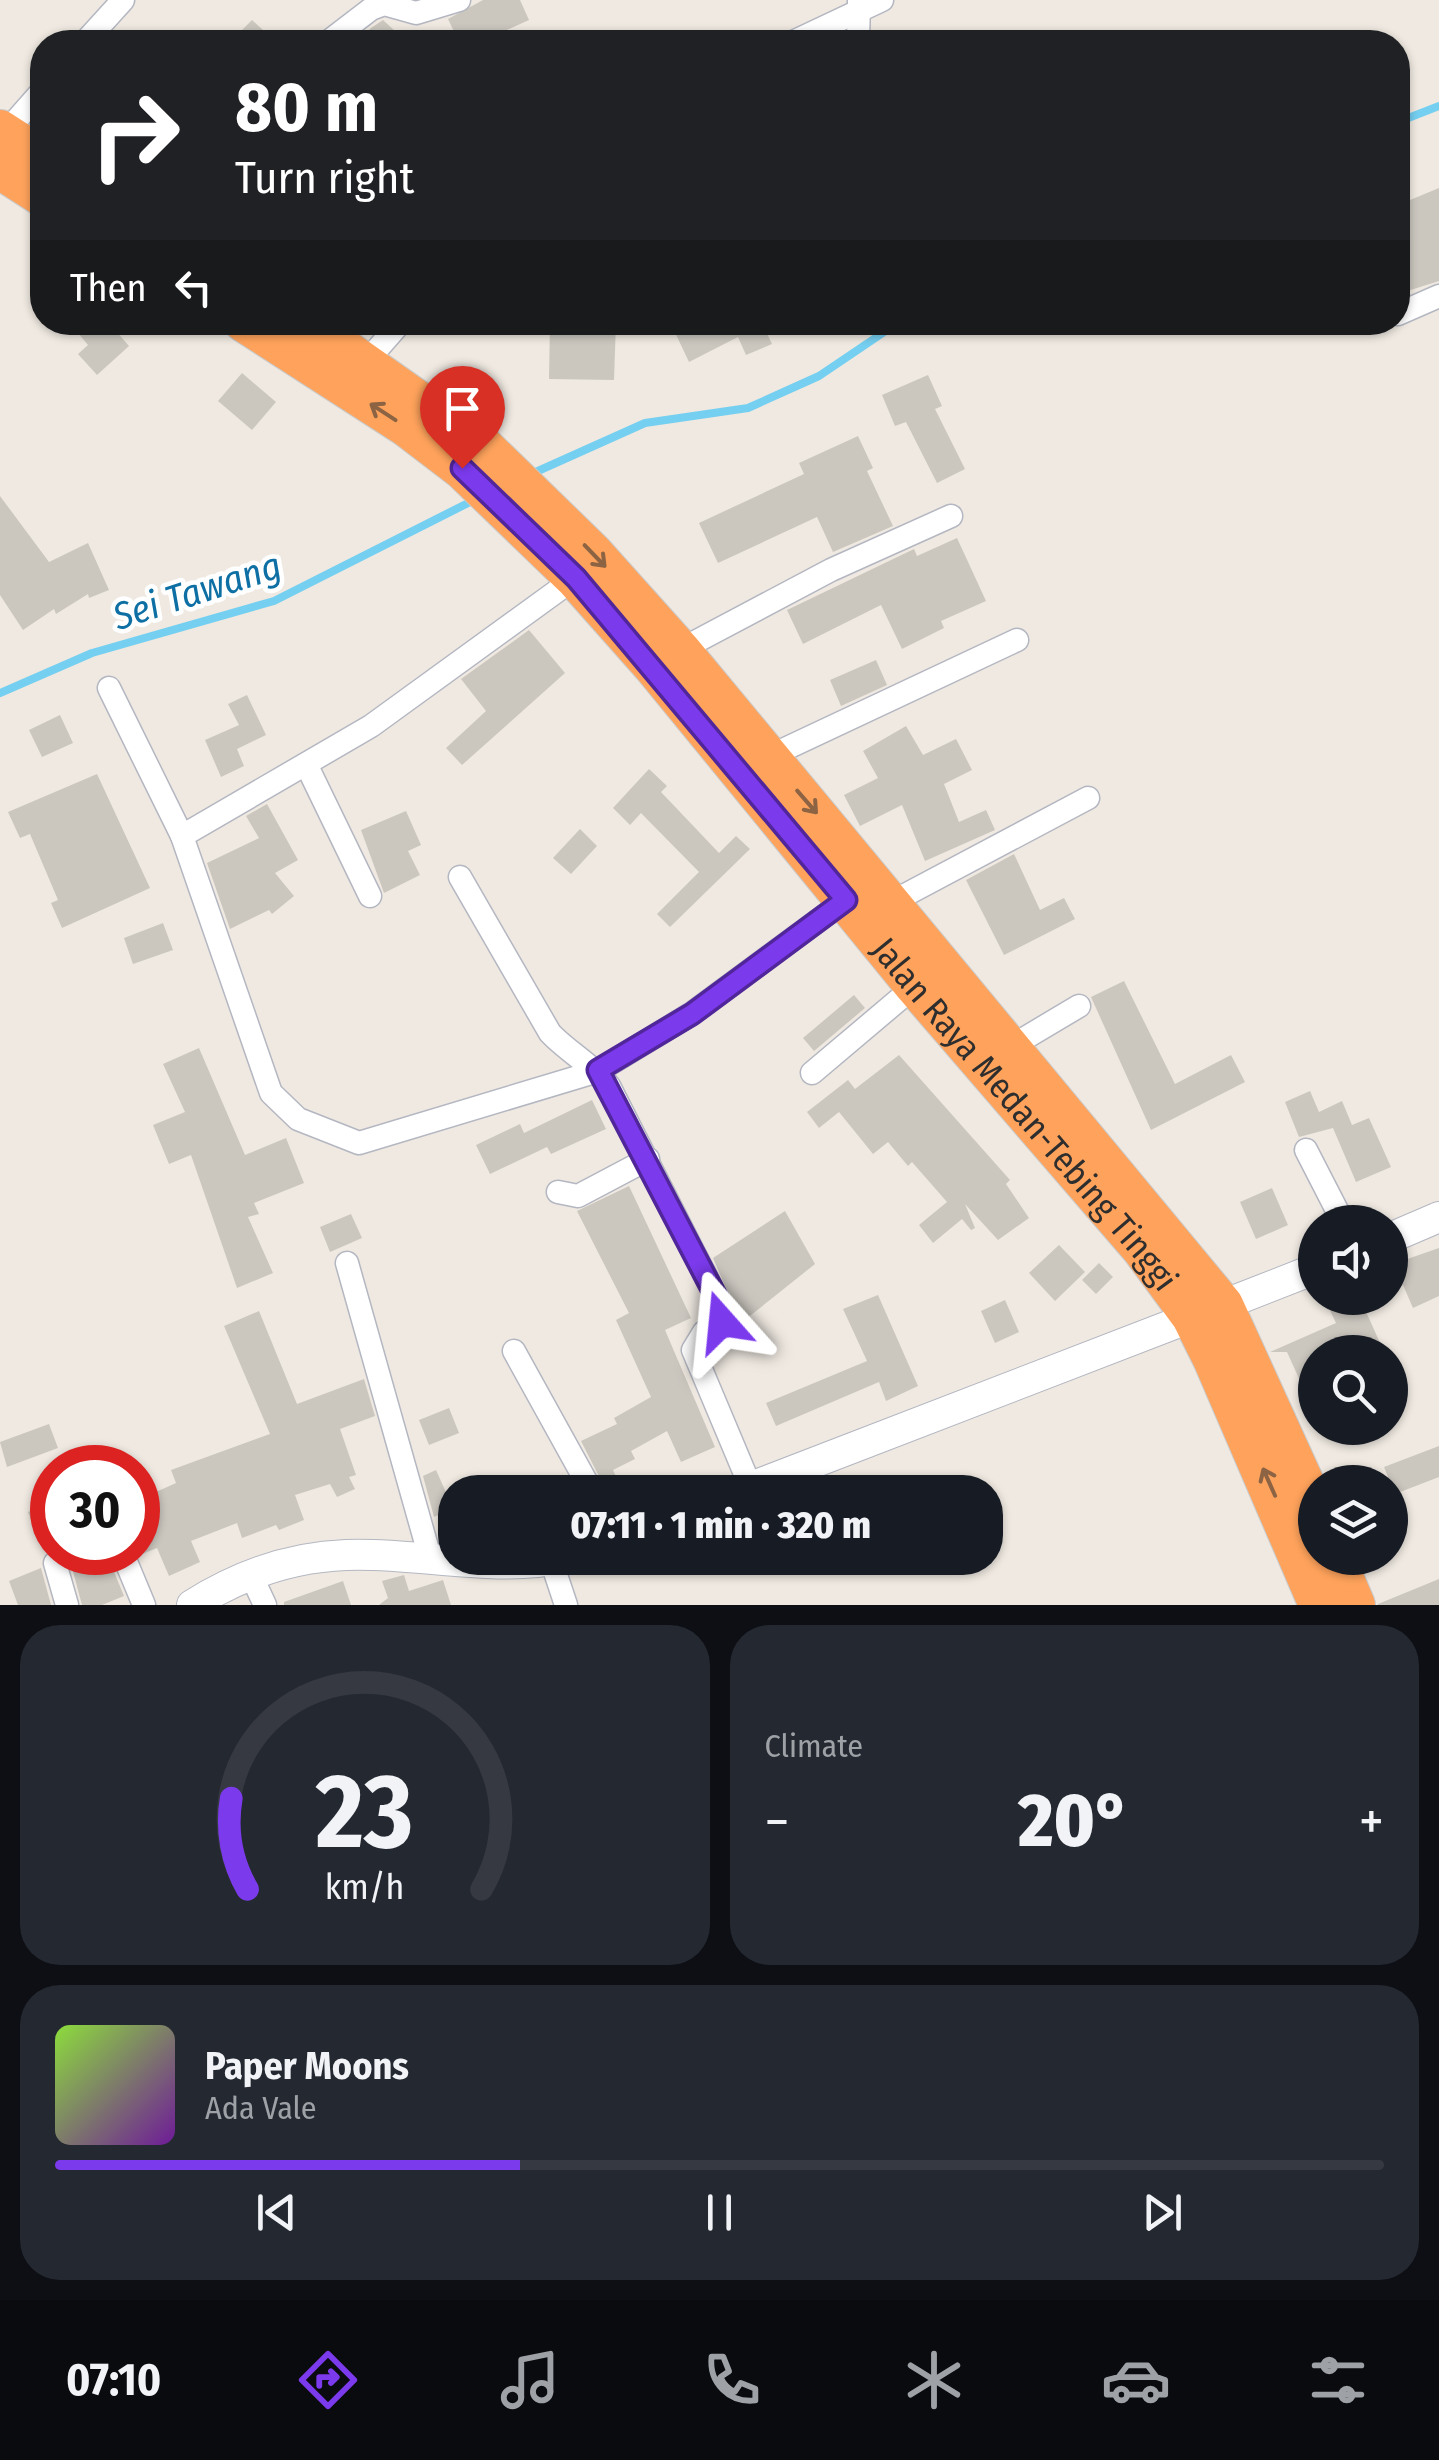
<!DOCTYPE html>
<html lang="en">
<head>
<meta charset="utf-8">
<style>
  :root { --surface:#171b24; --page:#242831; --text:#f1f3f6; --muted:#9ea1a6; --line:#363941; --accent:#7c3aed }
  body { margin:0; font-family:"Fira Sans Condensed",sans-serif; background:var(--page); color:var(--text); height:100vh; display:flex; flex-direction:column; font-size:38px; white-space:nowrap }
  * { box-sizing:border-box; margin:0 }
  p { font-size:32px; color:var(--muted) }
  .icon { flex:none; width:55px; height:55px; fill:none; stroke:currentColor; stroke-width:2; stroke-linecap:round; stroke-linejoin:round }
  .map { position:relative; height:1605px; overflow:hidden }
  .details { display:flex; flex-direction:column; gap:20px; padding:20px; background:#0d0f14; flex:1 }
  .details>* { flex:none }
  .guide { position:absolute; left:30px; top:30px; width:1380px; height:305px; border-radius:40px; box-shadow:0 2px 8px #0004; background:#202124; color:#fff; overflow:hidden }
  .fabs { position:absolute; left:1298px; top:1205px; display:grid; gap:20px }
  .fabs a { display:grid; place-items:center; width:110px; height:110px; border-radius:50%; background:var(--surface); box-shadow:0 2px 8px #0004; font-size:50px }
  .speed { position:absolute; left:30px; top:1445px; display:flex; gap:20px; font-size:50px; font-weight:700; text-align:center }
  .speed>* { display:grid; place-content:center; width:130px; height:130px; border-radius:50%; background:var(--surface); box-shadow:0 2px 8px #0004; line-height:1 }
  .speed .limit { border:15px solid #d22; background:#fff; color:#111 }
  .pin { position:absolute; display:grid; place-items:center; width:85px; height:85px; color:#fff; margin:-102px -42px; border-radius:50% 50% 50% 0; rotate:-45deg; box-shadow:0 0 10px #0007 }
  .pin .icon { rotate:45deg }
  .me { position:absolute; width:110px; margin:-55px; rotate:342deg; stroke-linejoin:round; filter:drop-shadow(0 0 8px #0008) }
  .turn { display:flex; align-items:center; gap:35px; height:210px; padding:0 40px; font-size:45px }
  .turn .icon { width:130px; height:130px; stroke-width:2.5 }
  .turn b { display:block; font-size:70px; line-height:85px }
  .then { display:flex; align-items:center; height:95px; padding:0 40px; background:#0003; gap:20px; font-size:38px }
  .big { font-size:75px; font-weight:800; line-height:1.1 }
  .details .tile { flex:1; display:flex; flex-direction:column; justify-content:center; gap:15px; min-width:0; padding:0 35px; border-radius:40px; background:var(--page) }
  .details .dial { align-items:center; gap:0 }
  .dial svg { height:260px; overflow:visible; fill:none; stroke:var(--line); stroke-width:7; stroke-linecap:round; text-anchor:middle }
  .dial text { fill:var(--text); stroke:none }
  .song { display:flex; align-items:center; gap:30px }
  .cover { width:120px; height:120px; border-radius:15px; background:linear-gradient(135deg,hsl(90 70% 55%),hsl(280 70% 35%)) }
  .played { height:10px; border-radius:5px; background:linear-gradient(90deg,var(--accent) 35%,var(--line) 35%) }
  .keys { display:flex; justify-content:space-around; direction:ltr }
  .heat { display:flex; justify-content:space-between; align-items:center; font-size:55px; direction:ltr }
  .details .tiles { flex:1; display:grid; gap:20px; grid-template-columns:1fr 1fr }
  .tile:last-child { grid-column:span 2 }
  .trip { position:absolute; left:438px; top:1475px; width:565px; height:100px; border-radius:40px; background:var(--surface); box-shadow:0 2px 8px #0004; font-weight:800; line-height:100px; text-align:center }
  .dock { display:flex; height:160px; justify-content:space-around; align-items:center; background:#090b0e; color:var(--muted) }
  .dock .icon { width:70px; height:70px }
  .dock .on { color:var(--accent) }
  .dock b { font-size:45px; color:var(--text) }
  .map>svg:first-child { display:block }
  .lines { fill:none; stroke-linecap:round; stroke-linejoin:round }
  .stream { stroke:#75cff0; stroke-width:8 }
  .building { fill:#cbc7bf }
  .street-casing { stroke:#b4b7c1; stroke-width:25 }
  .secondary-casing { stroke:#b4b7c1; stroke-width:32 }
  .highway-casing { stroke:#c9c9c9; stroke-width:42 }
  .street { stroke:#fff; stroke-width:22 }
  .secondary { stroke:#fff; stroke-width:30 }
  .highway { stroke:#ffa35c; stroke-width:40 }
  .oneway { stroke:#8c6343 }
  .route-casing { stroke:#51269a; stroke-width:25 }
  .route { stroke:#7c3aed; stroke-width:18 }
  .labels { text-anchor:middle; stroke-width:9; stroke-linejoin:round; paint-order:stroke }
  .street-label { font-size:35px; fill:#2e2e2e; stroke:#fff }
  .water-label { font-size:38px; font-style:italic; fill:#0d6fa3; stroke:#fff }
</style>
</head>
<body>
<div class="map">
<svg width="1439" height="1605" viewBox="0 0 1439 1605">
  <rect width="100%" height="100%" fill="#efe9e1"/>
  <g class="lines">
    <!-- stream -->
    <g class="stream">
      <polyline points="1398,122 1439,106"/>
      <polyline points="529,475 645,423 748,408 819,376 899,322"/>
      <polyline points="0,693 92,653 274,601 476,499"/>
    </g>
  </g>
  <!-- building -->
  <g class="building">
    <polygon points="483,0 520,0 529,20 480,42 459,42 448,19"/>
    <polygon points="252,20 276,42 230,42"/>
    <polygon points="383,20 407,42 357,42 371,28"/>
    <polygon points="1439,188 1439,281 1398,294 1398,205"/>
    <polygon points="69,322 108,322 129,346 97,375 78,354 88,345"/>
    <polygon points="550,322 616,322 614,380 549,379"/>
    <polygon points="670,322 768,322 763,325 772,344 746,355 738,337 689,362"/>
    <polygon points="242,373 276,402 252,430 218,401"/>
    <polygon points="928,375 942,406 935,409 965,469 937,483 906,422 895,426 882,395"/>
    <polygon points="858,436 873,468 867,471 893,526 833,552 817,517 718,563 699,523 804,474 799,463"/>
    <polygon points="0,496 49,562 88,543 109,590 89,598 88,594 56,614 54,609 23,630 0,595"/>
    <polygon points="957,538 986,601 941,621 944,628 902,649 881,605 803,644 787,610 914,549 917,556"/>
    <polygon points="529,630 565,673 462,765 446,748 486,711 461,679"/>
    <polygon points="876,660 887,685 841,706 830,680"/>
    <polygon points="247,695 266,735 237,749 244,766 221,777 205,740 239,725 228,704"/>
    <polygon points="60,715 73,743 42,757 29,730"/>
    <polygon points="906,726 923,755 956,739 972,770 944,784 959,822 986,810 995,830 925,861 902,805 860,826 844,795 878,778 863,751"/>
    <polygon points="649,769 667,786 661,792 719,853 736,836 750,849 670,927 657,914 699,872 641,813 630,825 613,808"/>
    <polygon points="97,774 150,888 62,928 51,903 58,900 30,834 20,838 8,812"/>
    <polygon points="267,804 298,860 275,873 294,896 272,914 269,910 230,929 207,863 259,838 246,816"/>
    <polygon points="406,811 421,845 408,851 420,875 384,893 361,830"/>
    <polygon points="580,829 597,846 571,874 553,858"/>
    <polygon points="1014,854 1040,910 1064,898 1075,919 1004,955 966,880"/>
    <polygon points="163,923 173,950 133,964 124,938"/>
    <polygon points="1124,981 1175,1084 1231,1055 1245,1082 1151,1130 1091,997"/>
    <polygon points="854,995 865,1008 814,1051 803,1038"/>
    <polygon points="199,1048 245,1155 286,1138 304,1183 254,1203 259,1214 248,1217 273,1273 237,1288 191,1155 169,1164 153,1125 185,1112 163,1064"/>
    <polygon points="899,1055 1010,1180 1006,1184 1029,1218 998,1240 965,1204 975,1228 971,1230 962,1219 933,1243 919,1225 947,1202 912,1162 908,1166 888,1142 873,1154 839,1112 819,1128 807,1112 848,1080 855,1089"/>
    <polygon points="1310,1091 1319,1112 1342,1101 1352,1125 1369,1118 1391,1167 1356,1182 1333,1128 1299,1137 1285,1102"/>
    <polygon points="592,1100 606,1129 551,1154 547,1147 490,1174 476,1145 520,1124 524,1133"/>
    <polygon points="629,1186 691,1318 665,1330 715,1447 681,1462 667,1431 631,1451 635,1459 613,1470 623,1492 607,1492 581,1441 617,1424 614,1418 651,1397 616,1320 629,1313 577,1211"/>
    <polygon points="1272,1188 1288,1225 1256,1239 1240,1202"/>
    <polygon points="785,1211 815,1264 741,1323 713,1258"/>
    <polygon points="351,1214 362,1238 330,1252 320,1227"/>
    <polygon points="1059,1245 1085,1272 1055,1301 1029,1273"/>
    <polygon points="1439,1248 1439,1296 1413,1308 1403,1285 1390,1292 1390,1265"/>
    <polygon points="1099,1263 1113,1277 1096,1294 1082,1280"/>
    <polygon points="878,1295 918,1386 886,1401 879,1382 776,1426 766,1403 867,1361 843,1309"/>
    <polygon points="1324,1298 1360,1298 1384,1352 1315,1352 1315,1377 1301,1383 1287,1352 1270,1352 1336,1323"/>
    <polygon points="1005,1300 1019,1332 995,1343 981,1311"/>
    <polygon points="259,1311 297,1404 364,1379 375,1416 340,1429 356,1475 349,1477 355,1489 337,1497 330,1484 295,1495 304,1520 279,1530 276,1525 242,1538 237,1523 191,1541 200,1562 169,1576 157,1548 140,1555 138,1550 138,1500 176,1483 171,1470 270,1434 224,1326"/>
    <polygon points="449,1408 459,1433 429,1445 419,1420"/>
    <polygon points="49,1424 58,1448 7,1467 0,1442"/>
    <polygon points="1439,1446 1439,1477 1395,1494 1384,1467"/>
    <polygon points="436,1470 453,1508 434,1517 423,1476"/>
    <polygon points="52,1502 52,1528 37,1534 28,1512"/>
    <polygon points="84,1557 91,1570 110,1562 124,1596 102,1605 82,1605 71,1564"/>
    <polygon points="41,1568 51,1605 18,1605 9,1581"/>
    <polygon points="404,1575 409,1591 443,1580 451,1605 379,1605 388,1598 382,1581"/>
    <polygon points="1439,1579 1439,1605 1378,1605 1378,1604"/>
    <polygon points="343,1581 351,1605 284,1605 284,1602"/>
  </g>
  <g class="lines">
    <!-- street casing -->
    <g class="street-casing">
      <g id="street">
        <polyline points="85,42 123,0"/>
        <polyline points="328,42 371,9 384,4 416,13 459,0"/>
        <polyline points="793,42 882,0"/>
        <polyline points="858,42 859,1"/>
        <polyline points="5,133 42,91"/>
        <polyline points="1398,314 1439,296"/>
        <polyline points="366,362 401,322"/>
        <polyline points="680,650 831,570 951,516"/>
        <polyline points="109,688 182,836 271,1093 298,1119 359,1143 598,1071 691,1014 846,900"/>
        <polyline points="768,757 1017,640"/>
        <polyline points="307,766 370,896"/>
        <polyline points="182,836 371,726 575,578"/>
        <path d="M 460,877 L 550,1033 C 569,1053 593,1065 609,1086 L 723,1310 L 722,1323 L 704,1332 L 693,1350 L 751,1488"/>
        <polyline points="892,902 1088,798"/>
        <polyline points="1010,1047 1079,1006"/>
        <polyline points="812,1073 915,986"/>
        <polyline points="1306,1150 1343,1222"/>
        <polyline points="558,1192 578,1196 648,1159"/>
        <polyline points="347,1263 431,1561"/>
        <polyline points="514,1351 592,1492"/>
        <polyline points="122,1552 144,1605"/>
        <polyline points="551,1560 566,1605"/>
        <polyline points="55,1563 67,1605"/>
        <polyline points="251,1575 265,1605"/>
      </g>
    </g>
    <!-- secondary casing -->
    <g class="secondary-casing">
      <g id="secondary">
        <polyline points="1390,1238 1439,1217"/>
        <polyline points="1223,1305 1315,1269"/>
        <polyline points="738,1492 1192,1317"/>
        <path d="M 192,1605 C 238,1576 290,1557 346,1555 C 418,1552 491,1573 563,1558"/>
      </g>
    </g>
    <!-- highway casing -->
    <g class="highway-casing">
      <g id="highway">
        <polyline points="0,130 42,157"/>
        <polyline points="0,169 42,196"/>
        <path id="s1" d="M 244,322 L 407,427 L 462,469 L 575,578 L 654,667 L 915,986 L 1142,1249 L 1192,1317 L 1213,1359 L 1319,1605"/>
        <polyline points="306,322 484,447 593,553 680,650 1223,1305 1315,1507"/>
        <polyline points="1335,1558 1355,1605"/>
      </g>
    </g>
    <!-- street -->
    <use href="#street" class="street"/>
    <!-- secondary -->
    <use href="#secondary" class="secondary"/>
    <!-- highway -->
    <use href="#highway" class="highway"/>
  </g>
  <!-- one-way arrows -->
  <defs><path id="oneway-shaft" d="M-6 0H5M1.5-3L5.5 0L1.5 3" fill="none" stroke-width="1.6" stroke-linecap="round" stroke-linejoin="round" transform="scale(2.5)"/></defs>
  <g class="oneway">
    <use href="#oneway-shaft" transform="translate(383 412) rotate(-147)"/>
    <use href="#oneway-shaft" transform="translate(595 556) rotate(46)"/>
    <use href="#oneway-shaft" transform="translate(807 802) rotate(49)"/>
    <use href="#oneway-shaft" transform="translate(1269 1482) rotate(-114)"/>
  </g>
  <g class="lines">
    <!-- route casing -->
    <g class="route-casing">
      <polyline id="route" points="462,468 576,578 846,900 692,1014 598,1070 723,1310 722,1322"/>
    </g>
    <!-- route -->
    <use href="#route" class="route"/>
  </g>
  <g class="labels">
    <!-- street labels -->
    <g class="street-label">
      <text dy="12" stroke="none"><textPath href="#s1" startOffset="1120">Jalan Raya Medan-Tebing Tinggi</textPath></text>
    </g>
    <!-- water labels -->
    <g class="water-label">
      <text transform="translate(197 591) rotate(-18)" y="13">Sei Tawang</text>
    </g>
  </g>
</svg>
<div class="fabs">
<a><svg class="icon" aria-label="sound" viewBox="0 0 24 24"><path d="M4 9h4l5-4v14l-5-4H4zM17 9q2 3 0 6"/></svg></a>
<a><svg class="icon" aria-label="search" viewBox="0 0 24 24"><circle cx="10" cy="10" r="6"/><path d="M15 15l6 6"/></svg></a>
<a><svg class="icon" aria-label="layers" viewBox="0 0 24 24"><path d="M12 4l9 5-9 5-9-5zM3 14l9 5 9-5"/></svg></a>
</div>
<div class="speed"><div class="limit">30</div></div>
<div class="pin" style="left:462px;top:468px;background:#d93025"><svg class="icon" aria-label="arrive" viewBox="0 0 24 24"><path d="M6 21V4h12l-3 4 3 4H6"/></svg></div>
<svg class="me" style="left:722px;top:1322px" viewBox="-20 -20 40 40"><path d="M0-17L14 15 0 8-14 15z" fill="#7c3aed" stroke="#fff" stroke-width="4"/></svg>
<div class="trip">07:11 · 1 min · 320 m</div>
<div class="guide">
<div class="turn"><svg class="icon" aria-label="right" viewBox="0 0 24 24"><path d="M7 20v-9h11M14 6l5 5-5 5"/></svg><div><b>80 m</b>Turn right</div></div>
<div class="then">Then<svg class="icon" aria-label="left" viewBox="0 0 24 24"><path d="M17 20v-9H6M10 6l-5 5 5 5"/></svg></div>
</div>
</div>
<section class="details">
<div class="tiles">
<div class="tile dial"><svg viewBox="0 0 100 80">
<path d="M14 69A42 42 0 1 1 86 69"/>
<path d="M14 69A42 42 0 0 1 9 41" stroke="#7c3aed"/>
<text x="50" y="56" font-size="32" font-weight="700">23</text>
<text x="50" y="72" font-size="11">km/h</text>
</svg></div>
<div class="tile"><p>Climate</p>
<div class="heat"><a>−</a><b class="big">20°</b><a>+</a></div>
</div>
<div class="tile">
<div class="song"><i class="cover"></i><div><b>Paper Moons</b><p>Ada Vale</p></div></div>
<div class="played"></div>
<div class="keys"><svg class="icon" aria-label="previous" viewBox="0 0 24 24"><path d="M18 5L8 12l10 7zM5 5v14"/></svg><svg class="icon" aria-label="pause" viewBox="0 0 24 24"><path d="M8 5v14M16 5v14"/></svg><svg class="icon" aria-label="next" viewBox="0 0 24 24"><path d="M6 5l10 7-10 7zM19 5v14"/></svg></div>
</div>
</div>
</section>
<nav class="dock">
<b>07:10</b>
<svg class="icon on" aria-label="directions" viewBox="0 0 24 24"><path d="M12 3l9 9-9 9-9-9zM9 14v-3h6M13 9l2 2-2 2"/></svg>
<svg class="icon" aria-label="music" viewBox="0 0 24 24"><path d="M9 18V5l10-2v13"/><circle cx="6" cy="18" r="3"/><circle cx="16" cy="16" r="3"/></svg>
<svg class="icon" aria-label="phone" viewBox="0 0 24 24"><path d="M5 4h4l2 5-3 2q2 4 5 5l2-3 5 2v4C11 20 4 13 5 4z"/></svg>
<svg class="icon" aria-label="climate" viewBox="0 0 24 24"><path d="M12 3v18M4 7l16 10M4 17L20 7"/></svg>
<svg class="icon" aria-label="car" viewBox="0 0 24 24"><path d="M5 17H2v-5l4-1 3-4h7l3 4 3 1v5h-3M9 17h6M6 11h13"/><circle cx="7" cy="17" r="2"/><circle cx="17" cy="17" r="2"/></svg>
<svg class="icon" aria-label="filters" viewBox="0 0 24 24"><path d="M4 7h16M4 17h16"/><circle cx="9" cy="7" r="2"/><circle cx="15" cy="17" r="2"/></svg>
</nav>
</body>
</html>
